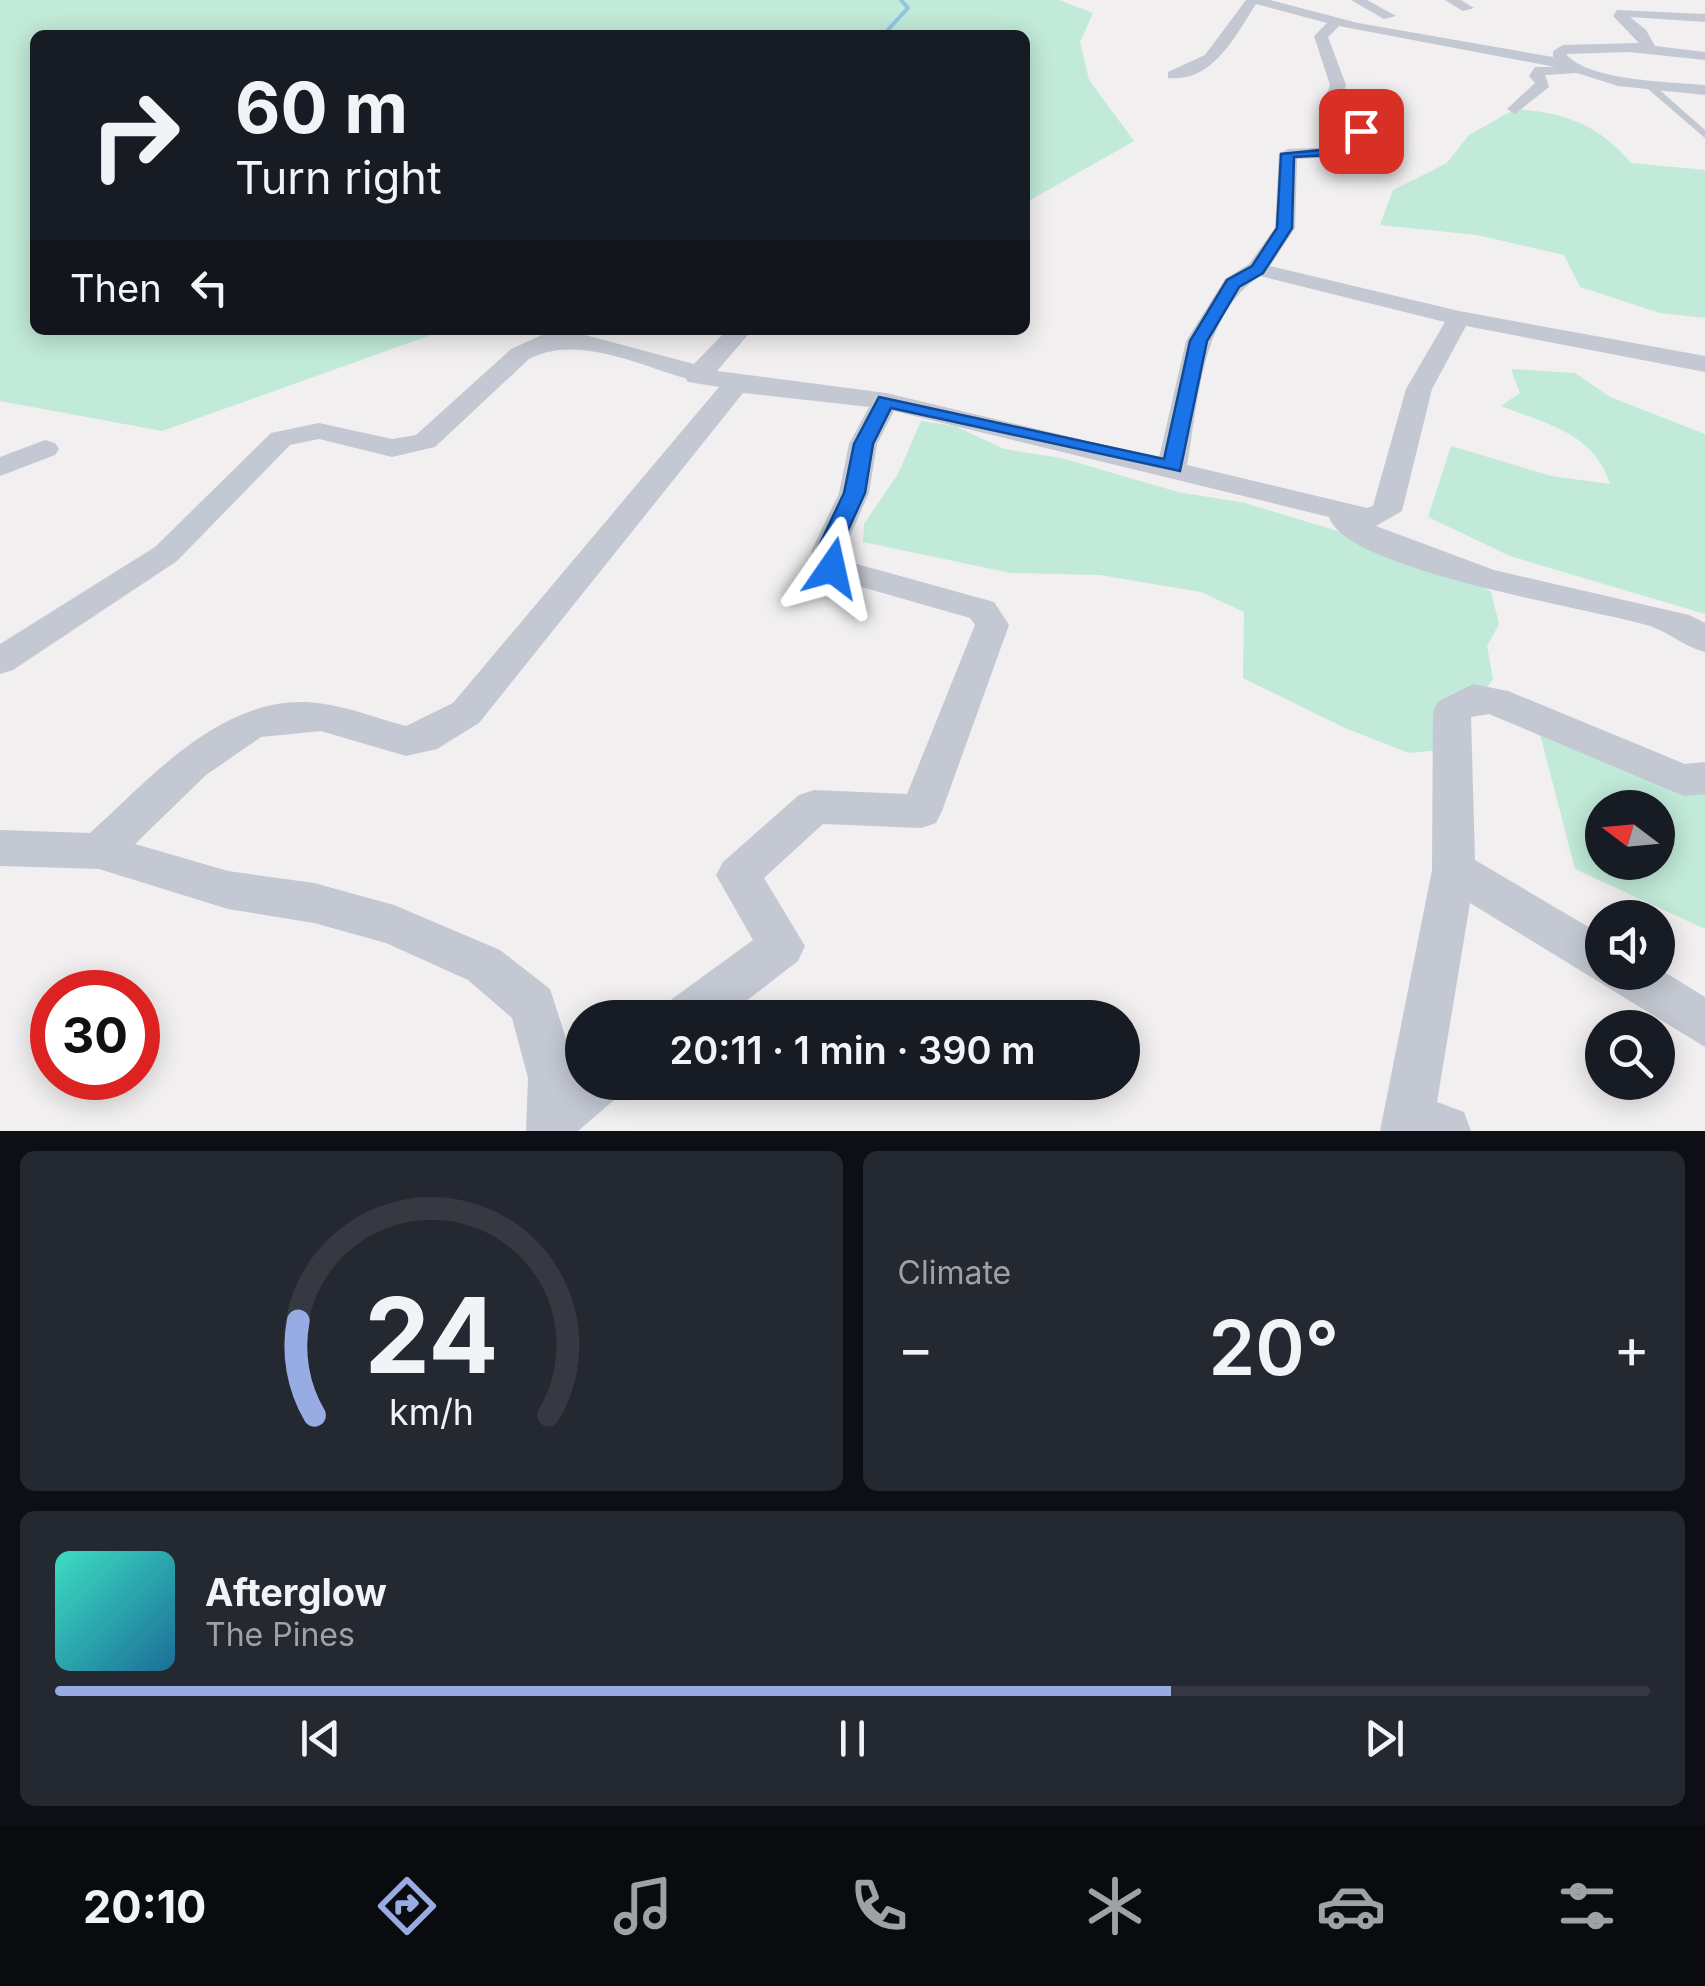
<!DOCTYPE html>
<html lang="en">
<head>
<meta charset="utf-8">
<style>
  :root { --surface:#171b24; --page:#242831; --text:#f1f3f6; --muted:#9ea1a6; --line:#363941; --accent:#98ace4 }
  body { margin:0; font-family:Inter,sans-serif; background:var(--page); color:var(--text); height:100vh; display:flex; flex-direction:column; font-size:38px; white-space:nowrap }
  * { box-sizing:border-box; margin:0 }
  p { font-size:32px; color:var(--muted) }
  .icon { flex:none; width:55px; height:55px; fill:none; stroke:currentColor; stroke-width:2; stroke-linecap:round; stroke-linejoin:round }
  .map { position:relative; height:1131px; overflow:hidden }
  .side { display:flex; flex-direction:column; gap:20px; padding:20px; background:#0d0f14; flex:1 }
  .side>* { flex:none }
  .top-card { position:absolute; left:30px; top:30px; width:1000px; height:305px; border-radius:15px; box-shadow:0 5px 25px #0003; background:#171b24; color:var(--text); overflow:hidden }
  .needle { width:65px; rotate:286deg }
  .fabs { position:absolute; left:1585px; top:790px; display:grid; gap:20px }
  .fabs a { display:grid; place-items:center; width:90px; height:90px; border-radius:50%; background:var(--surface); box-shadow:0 5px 25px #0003; font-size:50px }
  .speed { position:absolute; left:30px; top:970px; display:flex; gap:20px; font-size:50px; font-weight:700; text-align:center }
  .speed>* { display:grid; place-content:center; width:130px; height:130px; border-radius:50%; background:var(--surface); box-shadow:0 5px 25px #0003; line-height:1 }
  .speed .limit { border:15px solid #d22; background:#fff; color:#111 }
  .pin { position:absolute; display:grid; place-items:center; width:85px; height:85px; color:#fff; margin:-42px; border-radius:20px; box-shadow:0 5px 15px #0006 }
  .me { position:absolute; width:110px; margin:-55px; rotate:11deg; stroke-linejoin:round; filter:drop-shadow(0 0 8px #0008) }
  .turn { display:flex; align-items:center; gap:35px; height:210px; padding:0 40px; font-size:45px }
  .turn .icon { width:130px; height:130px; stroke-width:2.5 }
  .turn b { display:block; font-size:70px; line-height:85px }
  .then { display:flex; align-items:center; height:95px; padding:0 40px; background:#0003; gap:20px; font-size:38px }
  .big { font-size:75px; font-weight:600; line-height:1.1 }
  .side .card { flex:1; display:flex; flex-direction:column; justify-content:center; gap:15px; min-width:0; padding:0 35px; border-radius:15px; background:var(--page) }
  .side .dial { align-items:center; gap:0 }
  .dial svg { height:260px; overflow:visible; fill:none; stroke:var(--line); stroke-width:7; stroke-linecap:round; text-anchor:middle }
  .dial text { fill:var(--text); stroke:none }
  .song { display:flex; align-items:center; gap:30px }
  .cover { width:120px; height:120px; border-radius:15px; background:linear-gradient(135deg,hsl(170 70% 55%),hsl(200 70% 35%)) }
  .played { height:10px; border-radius:5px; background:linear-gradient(90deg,var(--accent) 70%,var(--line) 70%) }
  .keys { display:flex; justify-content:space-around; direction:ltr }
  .heat { display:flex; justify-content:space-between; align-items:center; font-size:55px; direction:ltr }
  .side .tiles { flex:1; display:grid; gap:20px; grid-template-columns:1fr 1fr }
  .card:last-child { grid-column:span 2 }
  .trip { position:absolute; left:565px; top:1000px; width:575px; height:100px; border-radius:50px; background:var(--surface); box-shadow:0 5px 25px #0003; font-weight:600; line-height:100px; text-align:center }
  .tab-bar { display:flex; height:160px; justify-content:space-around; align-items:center; background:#090b0e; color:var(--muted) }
  .tab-bar .icon { width:70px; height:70px }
  .tab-bar .selected { color:var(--accent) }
  .tab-bar b { font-size:45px; color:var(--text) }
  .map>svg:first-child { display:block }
  .green { fill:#c1ead8; fill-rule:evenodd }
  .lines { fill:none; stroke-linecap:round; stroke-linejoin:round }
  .stream { stroke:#93c4e3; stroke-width:4 }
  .service { fill:#c3c8d2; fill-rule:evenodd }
  .minor { fill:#c3c8d2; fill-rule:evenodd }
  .route { fill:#1a73e8; stroke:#114b97; stroke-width:2.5 }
</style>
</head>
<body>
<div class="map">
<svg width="1705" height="1131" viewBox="0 0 1705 1131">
  <rect width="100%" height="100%" fill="#f1efef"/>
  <!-- green -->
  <g class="green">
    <polygon points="0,0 1059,0 1093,13 1080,42 1089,80 1134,141 1025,203 1025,35 35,35 35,330 445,330 162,431 0,401"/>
    <path d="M 1515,109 C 1565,113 1598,124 1631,163 L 1705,170 L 1705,318 L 1660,313 L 1580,287 L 1564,255 L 1477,235 L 1380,225 L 1393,190 L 1447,163 L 1469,135 Z"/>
    <path d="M 1511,369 L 1575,373 L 1610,397 L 1705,434 L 1705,614 L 1510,556 L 1428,517 L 1451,446 L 1551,476 L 1610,484 C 1594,433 1547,424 1501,406 L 1520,393 Z"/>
    <polygon points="921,421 955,426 1004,449 1061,458 1178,492 1245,503 1383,545 1470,578 1491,592 1499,624 1487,646 1493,679 1441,750 1409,753 1345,728 1243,678 1244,612 1201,592 1100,575 1011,573 863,542 864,524 898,474"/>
    <path d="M 1540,734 L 1705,776 L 1705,929 L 1575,869 ZM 1602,808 L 1658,808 L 1658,862 L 1602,862 Z"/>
  </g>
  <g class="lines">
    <!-- stream -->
    <polyline class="stream" points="883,35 908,8 901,0"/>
    <!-- service -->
    <polygon class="service" points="1648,85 1654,85 1705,130 1705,138 1648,89"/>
    <!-- minor -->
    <g class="minor">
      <path d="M 1246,0 L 1270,0 L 1358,23 L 1553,57 L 1553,51 L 1563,45 L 1639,43 L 1613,16 L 1617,10 L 1705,14 L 1705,22 L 1630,17 L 1646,30 L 1655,46 L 1705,52 L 1705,60 L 1629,52 L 1566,54 C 1588,81 1671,82 1705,85 L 1705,95 L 1618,86 L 1577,73 L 1545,75 L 1549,87 L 1515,114 L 1507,109 L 1535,83 L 1529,76 L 1535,67 L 1555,67 L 1339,26 L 1328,37 L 1346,85 L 1342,97 L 1369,110 L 1370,131 L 1351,156 L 1297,159 L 1295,228 L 1270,266 L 1459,311 L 1705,356 L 1705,372 L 1466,326 L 1432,389 L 1402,511 L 1376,526 L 1494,570 L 1689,615 L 1705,623 L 1705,652 C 1685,647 1670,633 1650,626 C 1595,609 1346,571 1329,517 L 894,411 L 877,444 L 869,493 L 843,552 L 846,561 L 994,602 L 1009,625 L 942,811 L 936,823 L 921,828 L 823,824 L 764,878 L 805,946 L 798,961 L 724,1018 L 661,1018 L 668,1002 L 753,940 L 716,875 L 723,862 L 799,795 L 814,790 L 907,794 L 975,625 L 970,618 L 820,575 L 811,552 L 839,493 L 849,444 L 869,407 L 743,393 L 479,723 L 437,749 L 406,756 L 321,731 L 261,737 L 206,775 L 135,844 L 228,871 L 314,883 L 394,905 L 500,950 L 550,989 L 575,1066 L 582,1062 L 582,1082 L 621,1082 L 614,1100 L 578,1131 L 526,1131 L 528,1078 L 512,1018 L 468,980 L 386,943 L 314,923 L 228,909 L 99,869 L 0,866 L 0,830 L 90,833 C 154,775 228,688 324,704 C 352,708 379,719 406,726 L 453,703 L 719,387 L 688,382 L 685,378 C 637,364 575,334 529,359 L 435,447 L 392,457 L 319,439 L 290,445 L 177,561 L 13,670 L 0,674 L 0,644 L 155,547 L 271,433 L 319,423 L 392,439 L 416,435 L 511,349 L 542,335 L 585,335 L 694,364 L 727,330 L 752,330 L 717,371 L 886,393 L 1159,458 L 1186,341 L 1225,279 L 1249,264 L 1275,228 L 1279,154 L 1288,149 L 1340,147 L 1353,130 L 1354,115 L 1325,99 L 1330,85 L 1314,36 L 1327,23 L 1256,4 C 1235,36 1213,83 1168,78 L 1168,72 L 1205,55 ZM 1260,276 L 1445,322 L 1406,389 L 1373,506 L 1367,508 L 1187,465 C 1199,401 1201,314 1260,276 Z"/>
      <polygon points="1351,0 1367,0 1396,16 1384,19"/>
      <polygon points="1445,0 1461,0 1474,8 1463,11"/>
      <polygon points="45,440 55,443 59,449 55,455 0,476 0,457"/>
      <polygon points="1473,684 1508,691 1685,764 1705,762 1705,794 1684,796 1489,714 1471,717 1475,860 1602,935 1602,972 1658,972 1658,968 1705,997 1705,1047 1470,903 1437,1102 1464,1112 1471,1131 1380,1131 1432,870 1433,711 1439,701"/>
    </g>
  </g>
  <!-- route -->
  <polygon class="route" points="1357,128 1367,131 1349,154 1294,157 1292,228 1263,273 1239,287 1207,341 1180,471 891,408 873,444 865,493 838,552 844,568 840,574 824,574 816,552 844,493 854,444 879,397 1164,459 1190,341 1227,280 1252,266 1277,228 1281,154 1341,148"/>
</svg>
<div class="fabs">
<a><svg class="needle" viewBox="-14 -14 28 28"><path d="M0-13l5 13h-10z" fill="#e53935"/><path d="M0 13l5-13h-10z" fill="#9ea1a6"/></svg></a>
<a><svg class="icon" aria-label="sound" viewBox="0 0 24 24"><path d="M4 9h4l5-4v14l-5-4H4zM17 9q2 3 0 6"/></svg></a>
<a><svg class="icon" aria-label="search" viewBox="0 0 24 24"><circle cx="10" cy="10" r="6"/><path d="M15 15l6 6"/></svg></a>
</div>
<div class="speed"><div class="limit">30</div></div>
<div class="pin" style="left:1361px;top:131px;background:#d93025"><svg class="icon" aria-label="arrive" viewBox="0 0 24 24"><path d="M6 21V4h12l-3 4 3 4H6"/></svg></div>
<svg class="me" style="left:832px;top:568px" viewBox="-20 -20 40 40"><path d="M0-17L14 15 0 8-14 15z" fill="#1a73e8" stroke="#fff" stroke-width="4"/></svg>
<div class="trip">20:11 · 1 min · 390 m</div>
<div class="top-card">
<div class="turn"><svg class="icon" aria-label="right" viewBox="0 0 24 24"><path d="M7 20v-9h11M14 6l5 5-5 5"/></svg><div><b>60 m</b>Turn right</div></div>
<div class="then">Then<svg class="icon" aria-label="left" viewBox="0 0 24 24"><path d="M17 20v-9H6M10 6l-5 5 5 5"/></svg></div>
</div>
</div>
<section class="side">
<div class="tiles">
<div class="card dial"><svg viewBox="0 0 100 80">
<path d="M14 69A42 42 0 1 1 86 69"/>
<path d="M14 69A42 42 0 0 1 9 40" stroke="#98ace4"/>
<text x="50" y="56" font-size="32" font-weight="700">24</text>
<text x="50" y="72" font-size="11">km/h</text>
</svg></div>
<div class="card"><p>Climate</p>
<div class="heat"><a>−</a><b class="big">20°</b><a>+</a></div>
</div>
<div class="card">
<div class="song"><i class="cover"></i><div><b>Afterglow</b><p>The Pines</p></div></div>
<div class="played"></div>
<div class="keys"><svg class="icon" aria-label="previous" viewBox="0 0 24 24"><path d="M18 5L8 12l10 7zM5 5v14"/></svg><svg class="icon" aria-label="pause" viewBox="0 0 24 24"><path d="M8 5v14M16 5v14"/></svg><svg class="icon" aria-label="next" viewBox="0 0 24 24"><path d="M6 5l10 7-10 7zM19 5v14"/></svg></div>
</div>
</div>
</section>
<nav class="tab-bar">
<b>20:10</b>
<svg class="icon selected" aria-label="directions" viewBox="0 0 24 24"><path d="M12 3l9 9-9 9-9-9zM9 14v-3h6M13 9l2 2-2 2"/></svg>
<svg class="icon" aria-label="music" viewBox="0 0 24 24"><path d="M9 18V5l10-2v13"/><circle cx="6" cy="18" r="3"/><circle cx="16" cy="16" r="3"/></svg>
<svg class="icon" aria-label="phone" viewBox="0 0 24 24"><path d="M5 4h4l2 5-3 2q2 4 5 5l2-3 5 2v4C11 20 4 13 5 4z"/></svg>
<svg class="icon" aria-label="climate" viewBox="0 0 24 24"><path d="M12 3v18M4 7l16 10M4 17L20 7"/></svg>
<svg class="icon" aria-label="car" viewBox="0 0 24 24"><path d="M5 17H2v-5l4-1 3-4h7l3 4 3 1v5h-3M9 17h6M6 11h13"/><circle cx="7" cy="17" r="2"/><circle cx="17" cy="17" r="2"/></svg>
<svg class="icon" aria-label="filters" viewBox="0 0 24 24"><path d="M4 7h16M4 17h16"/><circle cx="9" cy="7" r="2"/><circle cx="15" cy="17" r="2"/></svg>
</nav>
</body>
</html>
